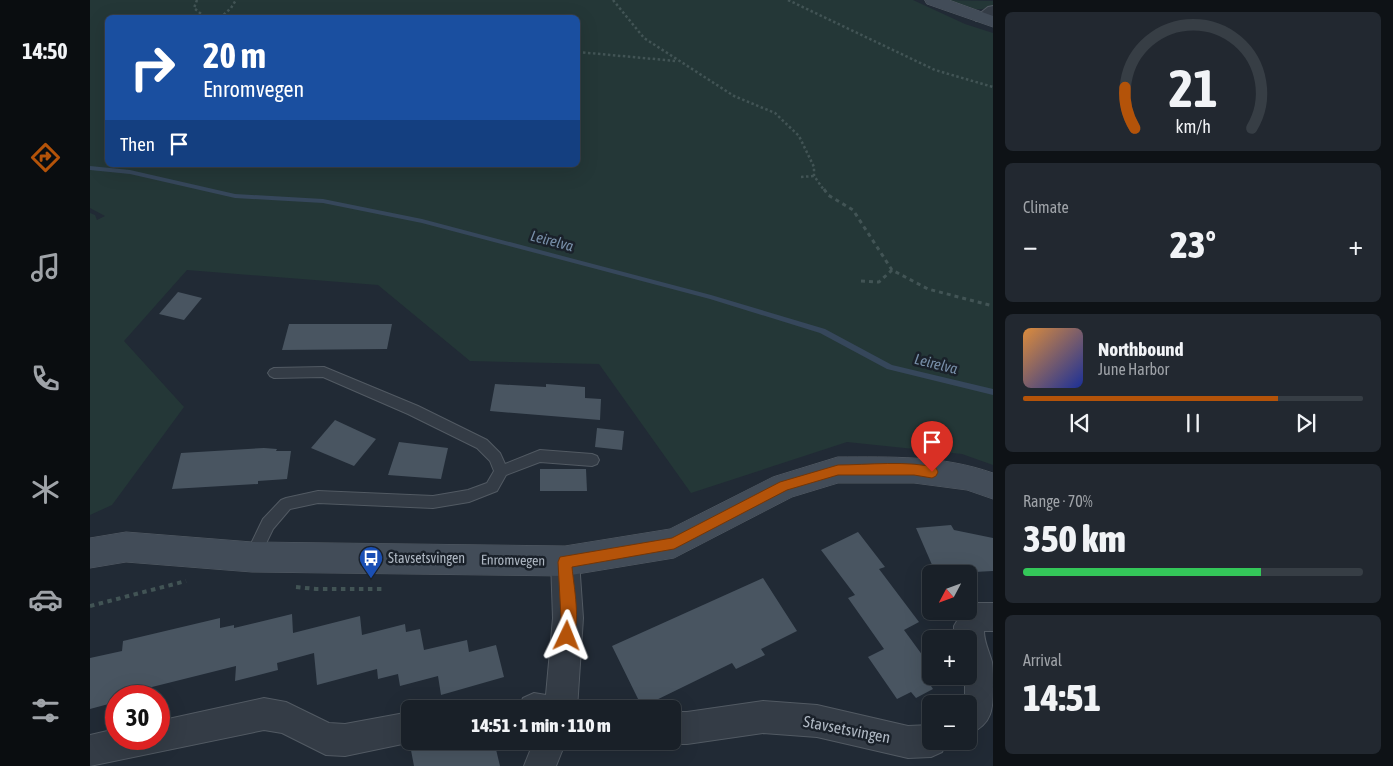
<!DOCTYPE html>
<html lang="en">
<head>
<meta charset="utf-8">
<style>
  :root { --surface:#192028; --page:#222830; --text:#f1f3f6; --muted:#9fa3a8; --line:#373e45; --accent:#b45309 }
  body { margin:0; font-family:"Asap Condensed",sans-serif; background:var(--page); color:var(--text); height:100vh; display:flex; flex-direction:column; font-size:19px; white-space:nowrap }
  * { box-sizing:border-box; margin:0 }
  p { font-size:16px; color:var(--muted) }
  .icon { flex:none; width:28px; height:28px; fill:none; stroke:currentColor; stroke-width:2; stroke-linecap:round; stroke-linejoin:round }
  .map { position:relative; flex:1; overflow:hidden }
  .side { display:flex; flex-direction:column; gap:12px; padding:12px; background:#0e1216; width:400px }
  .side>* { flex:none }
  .hud { position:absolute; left:15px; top:15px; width:475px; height:152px; border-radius:8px; box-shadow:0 5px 20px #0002,0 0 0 1px var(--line); background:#1a4fa0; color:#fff; overflow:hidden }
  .needle { width:32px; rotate:229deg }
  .fabs { position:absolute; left:832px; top:565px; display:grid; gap:10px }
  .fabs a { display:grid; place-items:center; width:55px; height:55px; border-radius:8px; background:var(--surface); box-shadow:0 5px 20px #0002,0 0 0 1px var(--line); font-size:25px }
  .speed { position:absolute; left:15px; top:685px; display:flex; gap:10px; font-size:25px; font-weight:700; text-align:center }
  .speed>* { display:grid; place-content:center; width:65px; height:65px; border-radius:50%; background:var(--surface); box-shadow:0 5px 20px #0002,0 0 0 1px var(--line); line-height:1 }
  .speed .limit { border:8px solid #d22; background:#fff; color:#111 }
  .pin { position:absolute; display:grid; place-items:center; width:42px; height:42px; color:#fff; margin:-51px -21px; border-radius:50% 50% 50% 0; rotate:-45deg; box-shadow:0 0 5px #0007 }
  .pin .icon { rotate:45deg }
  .me { position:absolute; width:55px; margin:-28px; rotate:2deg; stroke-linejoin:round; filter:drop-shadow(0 0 4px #0008) }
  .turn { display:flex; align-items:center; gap:18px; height:105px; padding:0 15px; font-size:22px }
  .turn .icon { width:65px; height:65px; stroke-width:2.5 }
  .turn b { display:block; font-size:35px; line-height:42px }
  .then { display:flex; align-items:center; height:48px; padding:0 15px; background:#0003; gap:10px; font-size:19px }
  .big { font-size:38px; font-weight:800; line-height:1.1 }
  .side .tile { flex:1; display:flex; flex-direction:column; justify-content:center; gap:8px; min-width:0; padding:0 18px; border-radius:8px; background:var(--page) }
  .side .dial { align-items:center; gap:0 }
  .dial svg { height:130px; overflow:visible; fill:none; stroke:var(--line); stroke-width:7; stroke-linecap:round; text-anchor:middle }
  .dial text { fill:var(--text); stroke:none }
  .song { display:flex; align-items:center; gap:15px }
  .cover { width:60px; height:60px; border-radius:8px; background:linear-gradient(135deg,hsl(30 70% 55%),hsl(230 70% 35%)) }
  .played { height:5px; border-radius:2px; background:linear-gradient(90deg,var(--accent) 75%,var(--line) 75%) }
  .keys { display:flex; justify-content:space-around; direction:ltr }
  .heat { display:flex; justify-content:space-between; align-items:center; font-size:28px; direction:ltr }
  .charge { height:8px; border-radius:4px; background:linear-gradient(90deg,#34c759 70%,var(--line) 0) }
  .trip { position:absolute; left:311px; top:700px; width:280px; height:50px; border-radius:8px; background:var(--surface); box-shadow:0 5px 20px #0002,0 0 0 1px var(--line); font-weight:800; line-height:50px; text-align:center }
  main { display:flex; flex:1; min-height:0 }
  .dock { display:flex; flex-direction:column; width:90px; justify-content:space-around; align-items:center; background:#0a0d10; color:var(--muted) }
  .dock .icon { width:35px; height:35px }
  .dock .on { color:var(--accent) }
  .dock b { font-size:22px; color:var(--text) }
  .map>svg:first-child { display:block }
  .green { fill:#243737; fill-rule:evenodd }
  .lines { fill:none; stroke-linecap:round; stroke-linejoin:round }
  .stream { fill:#36475b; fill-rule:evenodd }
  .building { fill:#495561 }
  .lane-casing { stroke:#525a63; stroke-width:2 }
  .street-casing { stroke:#525a63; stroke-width:2 }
  .secondary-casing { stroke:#525a63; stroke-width:1 }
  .path-far2 { stroke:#425455; stroke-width:2.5; stroke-dasharray:2.5 2.5; stroke-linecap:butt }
  .path-far1 { stroke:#425455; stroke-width:3; stroke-dasharray:4 4; stroke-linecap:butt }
  .path { stroke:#425455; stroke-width:4; stroke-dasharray:4.5 4.5; stroke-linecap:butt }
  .lane { fill:#343c46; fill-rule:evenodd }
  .street { fill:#343c46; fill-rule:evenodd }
  .secondary { fill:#424c58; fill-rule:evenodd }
  .route { fill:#b45309; stroke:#753606 }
  .labels { text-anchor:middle; stroke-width:5; stroke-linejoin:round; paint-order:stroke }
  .poi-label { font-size:14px; fill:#aeb7c2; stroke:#1a212a; text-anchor:start }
  .street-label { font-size:14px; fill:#aeb7c2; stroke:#1a212a }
  .water-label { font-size:15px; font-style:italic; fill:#788fa9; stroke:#1a212a }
  .near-street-label { font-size:16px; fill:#aeb7c2; stroke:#1a212a }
</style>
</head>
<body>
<main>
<nav class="dock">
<b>14:50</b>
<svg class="icon on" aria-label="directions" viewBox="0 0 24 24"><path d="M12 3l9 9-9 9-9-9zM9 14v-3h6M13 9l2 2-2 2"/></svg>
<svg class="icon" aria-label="music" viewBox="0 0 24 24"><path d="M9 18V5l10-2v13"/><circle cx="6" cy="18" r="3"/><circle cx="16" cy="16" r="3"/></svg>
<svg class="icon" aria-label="phone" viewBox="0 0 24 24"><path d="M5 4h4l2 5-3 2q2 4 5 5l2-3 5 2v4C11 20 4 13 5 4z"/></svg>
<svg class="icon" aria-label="climate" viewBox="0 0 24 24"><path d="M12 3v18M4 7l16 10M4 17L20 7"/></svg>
<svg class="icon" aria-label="car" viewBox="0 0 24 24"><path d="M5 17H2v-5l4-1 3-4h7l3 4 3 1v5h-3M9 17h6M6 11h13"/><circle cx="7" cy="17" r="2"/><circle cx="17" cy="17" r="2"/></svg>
<svg class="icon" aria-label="filters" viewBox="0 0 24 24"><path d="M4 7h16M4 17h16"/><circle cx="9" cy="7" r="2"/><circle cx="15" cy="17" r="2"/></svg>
</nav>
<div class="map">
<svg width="903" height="766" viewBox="0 0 903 766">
  <rect width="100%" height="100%" fill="#212a35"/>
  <!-- green -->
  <g class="green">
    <path d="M 0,0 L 823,0 L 875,24 L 903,33 L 903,465 L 872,454 L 757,442 L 601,493 L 509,364 L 380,361 L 288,285 L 97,270 L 34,341 L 94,407 L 22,505 L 0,515 L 0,213 L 5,215 L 7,220 L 15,216 L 0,208 ZM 18,18 L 488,18 L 488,165 L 18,165 Z"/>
    <path d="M 853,0 L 903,1 L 903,6 C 886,14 869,5 853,0 Z"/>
  </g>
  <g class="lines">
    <!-- stream -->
    <polygon class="stream" points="0,166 40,170 145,194 233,199 332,219 621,295 735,329 802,365 903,389 903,395 797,369 730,333 620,299 332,223 233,203 145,198 40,174 0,170"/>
  </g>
  <!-- building -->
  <g class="building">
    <polygon points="88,292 112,298 94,320 69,314"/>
    <polygon points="199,324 302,324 297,349 192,350"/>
    <polygon points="405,384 456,387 456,384 495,387 495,398 511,399 510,420 400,411"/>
    <polygon points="245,420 286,439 264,466 221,448"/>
    <polygon points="507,428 534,431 532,450 505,447"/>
    <polygon points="309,442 358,448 351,479 298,475"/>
    <polygon points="174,448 187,449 186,451 201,451 197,479 168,481 168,484 82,489 91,453"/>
    <polygon points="450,469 496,469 497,491 450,491"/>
    <polygon points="861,525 864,530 903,538 903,571 846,574 826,528"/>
    <polygon points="768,532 795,567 789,569 829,622 814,630 841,667 841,676 849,677 839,683 843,689 826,698 821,692 807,699 778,657 794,649 758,598 765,595 731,550"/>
    <polygon points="673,578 707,631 671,649 675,655 646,669 642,663 552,707 522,646"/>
    <polygon points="202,614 203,633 270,616 272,635 315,624 316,632 330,629 334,650 377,640 379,652 406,645 414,677 351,695 348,676 310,686 308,674 288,679 287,669 227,685 224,653 187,663 188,670 145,681 146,666 26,696 26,702 0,709 0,658 32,651 33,641 130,618 130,628 144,625 144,628"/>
    <polygon points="334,741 359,741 360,750 404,741 410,766 324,766 320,745"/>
  </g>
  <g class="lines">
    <!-- lane casing -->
    <g class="lane-casing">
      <polygon id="lane" points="234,367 328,406 397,440 410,453 415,464 450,450 502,454 507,456 509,460 507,464 502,466 450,462 416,475 407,491 379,502 343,508 228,503 200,509 183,529 167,562 162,564 157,562 155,557 157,552 173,519 191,500 196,498 228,491 343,496 378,490 397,483 404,471 400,461 387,448 318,414 233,377 184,378 180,376 178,373 180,370 184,368"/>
    </g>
    <!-- street casing -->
    <g class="street-casing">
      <g id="street">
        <polygon points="903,6 903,17 896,21 886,21 884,18 898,7"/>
        <polygon points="475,548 485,552 489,561 493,618 487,709 428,709 433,698 444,693 456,695 463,618 461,561 465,552"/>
        <path d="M 887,603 L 903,603 L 903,631 L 894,631 C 894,642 899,651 902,662 C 903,669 903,678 903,685 C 903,708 903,724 879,734 L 879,704 L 870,704 L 875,699 L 875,676 L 879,676 L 879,639 L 864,639 L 864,626 L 873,611 L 879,611 L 879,606 Z"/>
        <polygon points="174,698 196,702 239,723 255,724 320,712 320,741 327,741 255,756 236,755 192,733 174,730 0,766 0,735 26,729 26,739 69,739 69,721"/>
        <polygon points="673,701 727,705 818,726 841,725 841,741 857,741 852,752 841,757 818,758 727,737 673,733 597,744 582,744 575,741 582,741 582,712 597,712"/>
        <polygon points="444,741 476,741 466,766 434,766"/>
      </g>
    </g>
    <!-- secondary casing -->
    <g class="secondary-casing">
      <g id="secondary">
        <polygon points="835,0 859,0 903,16 903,27 837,4"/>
        <path d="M 748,457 C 802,457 852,455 903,473 L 903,499 L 877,490 L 824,483 L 748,483 L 702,497 L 584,558 L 475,576 L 162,572 L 36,562 L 0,568 L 0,538 L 36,532 L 162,542 L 475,546 L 580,529 L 683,477 Z"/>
      </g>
    </g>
    <!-- path-far2 -->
    <g class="path-far2">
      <polyline points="107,0 104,8 116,18"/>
      <polyline points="523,0 554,38 644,96 685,113 709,136 724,167 724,176 734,190"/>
      <polyline points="698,0 845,70 903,87"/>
      <polyline points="130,18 141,8 146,0"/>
      <polyline points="488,52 586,61"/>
      <polyline points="711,177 724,176"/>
    </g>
    <!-- path-far1 -->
    <g class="path-far1">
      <polyline points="734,189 738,195 763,210 802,270 838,289 903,306"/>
      <polyline points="771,281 789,282 802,270"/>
    </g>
    <!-- path -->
    <g class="path">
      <polyline points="206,587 226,589 295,589"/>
      <polyline points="0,606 96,581"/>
    </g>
    <!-- lane -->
    <use href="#lane" class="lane"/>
    <!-- street -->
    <use href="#street" class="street"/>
    <!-- secondary -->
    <use href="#secondary" class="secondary"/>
  </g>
  <!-- route -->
  <path class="route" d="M 748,465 C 775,465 821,460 846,468 L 848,472 L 846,476 L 842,478 L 824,475 L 748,475 L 697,490 L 584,549 L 482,567 C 484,589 491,620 482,642 L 477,644 L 472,642 L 470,636 L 471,618 L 468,562 L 470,557 L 582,538 L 690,482 Z"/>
  <!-- icons -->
  <defs>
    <g id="bus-pin" transform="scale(1.25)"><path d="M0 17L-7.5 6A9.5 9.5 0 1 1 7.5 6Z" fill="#1a4fb4" stroke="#1a212a"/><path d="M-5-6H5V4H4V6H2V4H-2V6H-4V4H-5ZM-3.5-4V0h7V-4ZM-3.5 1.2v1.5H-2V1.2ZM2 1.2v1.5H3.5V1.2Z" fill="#fff"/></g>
  </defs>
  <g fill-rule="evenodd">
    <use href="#bus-pin" x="281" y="558"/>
  </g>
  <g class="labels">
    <!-- poi labels -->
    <g class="poi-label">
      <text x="298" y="563">Stavsetsvingen</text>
    </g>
    <!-- street labels -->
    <g class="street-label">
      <text transform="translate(423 560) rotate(1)" y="5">Enromvegen</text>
    </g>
    <!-- water labels -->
    <g class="water-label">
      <text transform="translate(462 241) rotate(15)" y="5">Leirelva</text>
      <text transform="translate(846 364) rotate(14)" y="5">Leirelva</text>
    </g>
    <!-- near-street labels -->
    <g class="near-street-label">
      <text transform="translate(757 729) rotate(11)" y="6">Stavsetsvingen</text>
    </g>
  </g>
</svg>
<div class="fabs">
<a><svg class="needle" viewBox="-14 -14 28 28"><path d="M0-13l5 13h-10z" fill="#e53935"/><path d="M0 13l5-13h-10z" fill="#9fa3a8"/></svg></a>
<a>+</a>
<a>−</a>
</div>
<div class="speed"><div class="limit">30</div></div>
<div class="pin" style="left:842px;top:472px;background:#d93025"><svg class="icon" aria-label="arrive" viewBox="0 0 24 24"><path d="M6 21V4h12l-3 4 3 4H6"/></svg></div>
<svg class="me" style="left:477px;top:636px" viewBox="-20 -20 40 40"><path d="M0-17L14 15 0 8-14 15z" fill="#b45309" stroke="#fff" stroke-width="4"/></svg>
<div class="trip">14:51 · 1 min · 110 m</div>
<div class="hud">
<div class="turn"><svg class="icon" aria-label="right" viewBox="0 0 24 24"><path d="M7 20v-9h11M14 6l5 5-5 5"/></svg><div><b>20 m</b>Enromvegen</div></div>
<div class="then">Then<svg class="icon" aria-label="arrive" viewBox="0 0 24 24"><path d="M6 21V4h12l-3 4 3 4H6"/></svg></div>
</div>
</div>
<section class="side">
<div class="tile dial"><svg viewBox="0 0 100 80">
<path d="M14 69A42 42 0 1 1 86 69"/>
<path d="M14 69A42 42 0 0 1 8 44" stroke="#b45309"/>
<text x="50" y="56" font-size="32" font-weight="700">21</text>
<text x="50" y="72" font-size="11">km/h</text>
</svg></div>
<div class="tile"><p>Climate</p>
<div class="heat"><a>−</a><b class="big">23°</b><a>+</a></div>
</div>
<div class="tile">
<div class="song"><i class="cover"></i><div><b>Northbound</b><p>June Harbor</p></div></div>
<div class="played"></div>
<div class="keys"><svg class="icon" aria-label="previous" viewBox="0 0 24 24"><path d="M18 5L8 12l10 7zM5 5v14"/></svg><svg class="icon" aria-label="pause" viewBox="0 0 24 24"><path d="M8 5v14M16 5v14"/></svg><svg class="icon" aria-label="next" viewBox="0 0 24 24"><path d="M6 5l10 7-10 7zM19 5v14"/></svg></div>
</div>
<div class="tile"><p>Range · 70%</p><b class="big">350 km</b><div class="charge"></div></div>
<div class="tile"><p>Arrival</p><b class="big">14:51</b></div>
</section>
</main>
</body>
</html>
